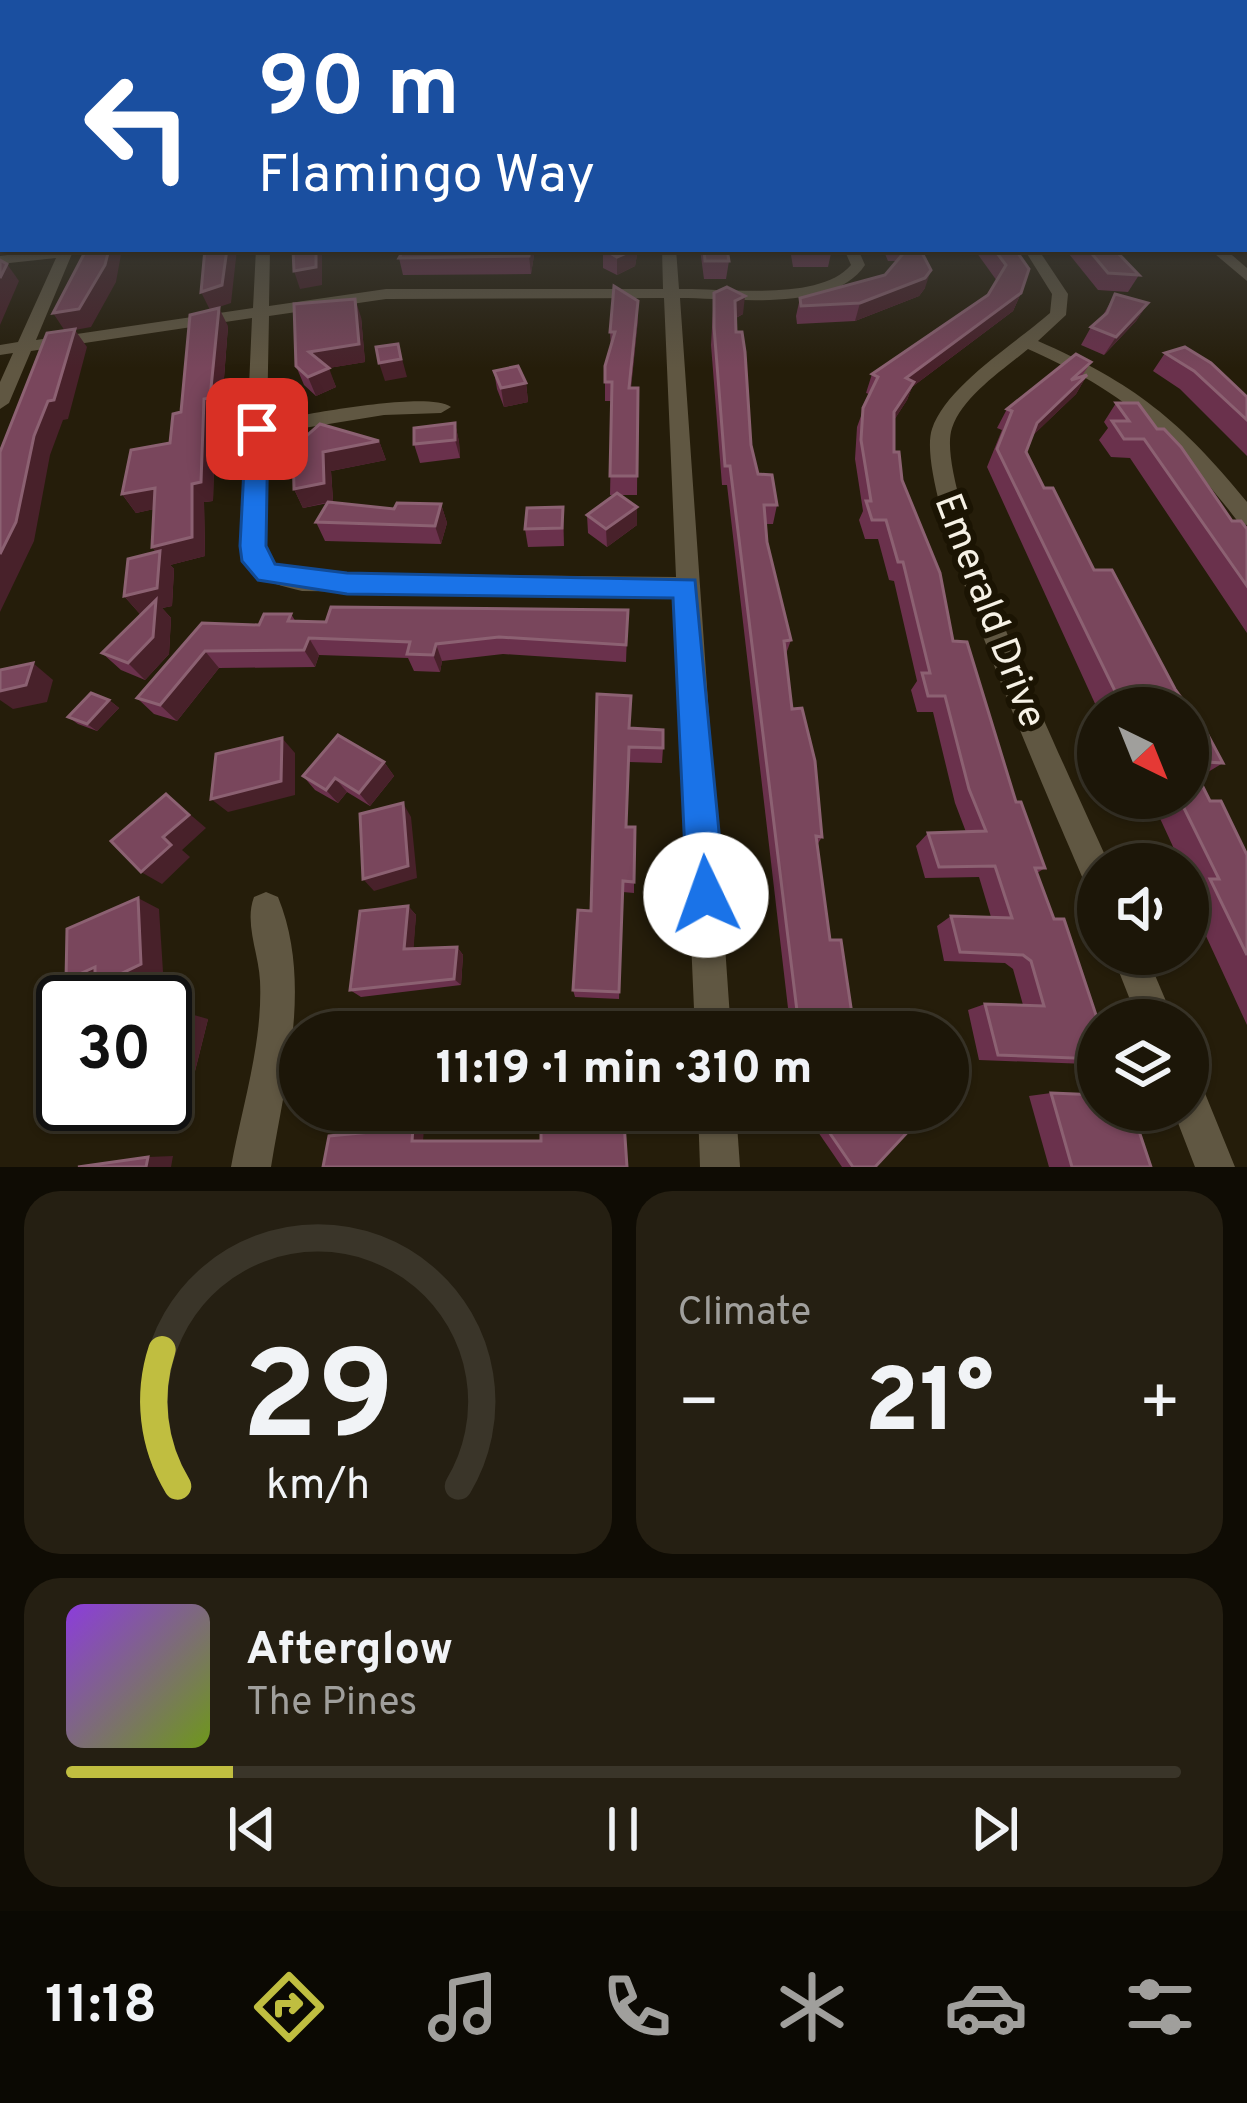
<!DOCTYPE html>
<html lang="en">
<head>
<meta charset="utf-8">
<style>
  :root { --surface:#1c1608; --page:#251f12; --text:#f1f3f6; --muted:#a09f9c; --line:#3a3529; --accent:#c0be40 }
  body { margin:0; font-family:Overpass,sans-serif; background:var(--page); color:var(--text); height:100vh; display:flex; flex-direction:column; font-size:45px; white-space:nowrap }
  * { box-sizing:border-box; margin:0 }
  p { font-size:39px; color:var(--muted) }
  .icon { flex:none; width:66px; height:66px; fill:none; stroke:currentColor; stroke-width:2; stroke-linecap:round; stroke-linejoin:round }
  .map { position:relative; height:1167px; overflow:hidden }
  .sheet { display:flex; flex-direction:column; gap:24px; padding:24px; background:#0f0c04; flex:1 }
  .sheet>* { flex:none }
  .banner { position:absolute; left:0px; top:0px; width:1248px; height:252px; box-shadow:0 3px 9px #0004,0 0 0 3px var(--line); background:#1a4fa0; color:#fff; overflow:hidden }
  .needle { width:78px; rotate:137deg }
  .controls { position:absolute; left:1077px; top:687px; display:grid; gap:24px }
  .controls a { display:grid; place-items:center; width:132px; height:132px; border-radius:50%; background:var(--surface); box-shadow:0 3px 9px #0004,0 0 0 3px var(--line); font-size:60px }
  .speed { position:absolute; left:36px; top:975px; display:flex; gap:24px; font-size:60px; font-weight:700; text-align:center }
  .speed>* { display:grid; place-content:center; width:156px; height:156px; border-radius:50%; background:var(--surface); box-shadow:0 3px 9px #0004,0 0 0 3px var(--line); line-height:1 }
  .speed .limit { border:6px solid #111; border-radius:18px; background:#fff; color:#111 }
  .pin { position:absolute; display:grid; place-items:center; width:102px; height:102px; color:#fff; margin:-51px; border-radius:24px; box-shadow:0 6px 18px #0006 }
  .me { position:absolute; width:132px; margin:-66px; rotate:357deg; stroke-linejoin:round; filter:drop-shadow(0 0 9px #0008) }
  .turn { display:flex; align-items:center; gap:42px; height:252px; padding:0 60px; font-size:54px }
  .turn .icon { width:156px; height:156px; stroke-width:2.5 }
  .turn b { display:block; font-size:84px; line-height:102px }
  .big { font-size:90px; font-weight:800; line-height:1.1 }
  .sheet .tile { flex:1; display:flex; flex-direction:column; justify-content:center; gap:18px; min-width:0; padding:0 42px; border-radius:36px; background:var(--page) }
  .sheet .dial { align-items:center; gap:0 }
  .dial svg { height:312px; overflow:visible; fill:none; stroke:var(--line); stroke-width:7; stroke-linecap:round; text-anchor:middle }
  .dial text { fill:var(--text); stroke:none }
  .song { display:flex; align-items:center; gap:36px }
  .cover { width:144px; height:144px; border-radius:18px; background:linear-gradient(135deg,hsl(270 70% 55%),hsl(80 70% 35%)) }
  .played { height:12px; border-radius:6px; background:linear-gradient(90deg,var(--accent) 15%,var(--line) 15%) }
  .keys { display:flex; justify-content:space-around; direction:ltr }
  .heat { display:flex; justify-content:space-between; align-items:center; font-size:66px; direction:ltr }
  .sheet .tiles { flex:1; display:grid; gap:24px; grid-template-columns:1fr 1fr }
  .tile:last-child { grid-column:span 2 }
  .trip { position:absolute; left:279px; top:1011px; width:690px; height:120px; border-radius:60px; background:var(--surface); box-shadow:0 3px 9px #0004,0 0 0 3px var(--line); font-weight:800; line-height:120px; text-align:center }
  .dock { display:flex; height:192px; justify-content:space-around; align-items:center; background:#0b0903; color:var(--muted) }
  .dock .icon { width:84px; height:84px }
  .dock .current { color:var(--accent) }
  .dock b { font-size:54px; color:var(--text) }
  .map>svg:first-child { display:block }
  .lines { fill:none; stroke-linecap:round; stroke-linejoin:round }
  .minor { fill:#605742; fill-rule:evenodd }
  .wall { fill:#6a314c }
  .shaded-wall { fill:#48212a }
  .building { fill:#79465c; stroke:#8c6172; stroke-width:3 }
  .route { fill:#1a73e8; stroke:#114b97; stroke-width:3 }
  .labels { text-anchor:middle; stroke-width:12; stroke-linejoin:round; paint-order:stroke }
  .street-label { font-size:39px; fill:#f6f1e5; stroke:#1b1403 }
</style>
</head>
<body>
<div class="map">
<svg width="1247" height="1167" viewBox="0 0 1247 1167">
  <rect width="100%" height="100%" fill="#251d0a"/>
  <g class="lines">
    <!-- minor -->
    <g class="minor">
      <rect x="1245" y="228" width="2" height="8"/>
      <path d="M 54,249 L 74,249 L 36,340 L 253,308 L 256,249 L 270,249 L 269,306 L 386,289 L 663,289 L 662,249 L 676,249 L 679,289 C 725,288 820,302 851,265 L 844,249 L 858,249 L 865,265 C 834,313 731,298 680,298 L 731,1032 L 695,1032 L 676,596 L 302,591 C 272,583 246,581 242,546 L 252,318 L 31,351 L 9,403 L 0,409 L 0,382 L 13,353 L 0,355 L 0,345 L 18,342 L 56,258 L 0,264 L 0,256 ZM 664,298 L 676,577 L 302,573 L 275,566 L 266,558 L 267,434 L 384,415 L 441,413 L 451,407 C 426,390 302,416 267,421 L 269,316 L 386,299 Z"/>
      <path d="M 1024,249 L 1038,249 L 1068,294 L 1066,315 L 1038,341 C 1134,383 1181,421 1247,502 L 1247,525 L 1239,523 C 1173,437 1129,394 1028,349 C 1003,370 963,396 952,428 C 931,489 1077,792 1109,864 L 1098,864 L 1098,893 L 1087,888 C 1055,813 911,491 932,429 C 946,386 1016,343 1050,313 L 1052,294 Z"/>
      <polygon points="1209,249 1225,249 1247,268 1247,281"/>
      <path d="M 266,892 L 278,897 C 313,983 285,1080 271,1167 L 231,1167 C 242,1107 263,1042 260,981 C 259,954 244,923 254,897 Z"/>
      <polygon points="1112,954 1146,954 1174,1020 1138,1020"/>
      <polygon points="1188,1081 1202,1086 1235,1167 1195,1167 1173,1110 1188,1110"/>
      <polygon points="698,1110 736,1110 740,1167 700,1167"/>
    </g>
  </g>
  <!-- wall -->
  <g class="wall">
    <polygon points="535,249 531,274 403,275 399,258"/>
    <polygon points="603,249 638,249 635,266 617,275 603,268"/>
    <polygon points="700,249 727,249 729,261 726,279 704,279"/>
    <polygon points="790,249 832,249 828,267 793,267"/>
    <polygon points="883,249 920,249 925,288 919,296 855,321 797,324 796,316 800,298 885,275 897,261 888,261"/>
    <polygon points="974,249 1015,249 1021,293 1013,311 912,387 907,400 894,420 894,452 953,641 1016,802 1045,868 1037,873 1054,919 1098,1021 1098,1062 1087,1064 979,1060 968,1010 985,1004 1023,1005 1013,969 1005,963 944,961 937,926 951,916 991,917 979,877 925,878 916,846 928,833 966,832 955,803 933,712 917,712 911,690 917,681 894,581 889,580 878,539 865,539 859,520 863,511 855,459 857,427 869,394 866,393 872,374 988,295 997,281"/>
    <polygon points="1065,249 1114,249 1139,275 1128,292 1098,290"/>
    <polygon points="714,293 743,314 736,318 736,332 751,445 758,474 777,505 773,524 766,524 767,542 791,640 786,654 792,709 822,837 817,845 830,940 853,1021 842,1027 790,1025 727,485 722,485 711,345"/>
    <polygon points="1115,294 1148,303 1136,321 1104,355 1081,345 1091,327 1102,317"/>
    <polygon points="361,317 365,362 328,368 336,387 316,396 304,385 296,366"/>
    <polygon points="638,319 631,388 638,388 637,495 619,495 637,507 637,525 607,547 588,533 587,515 615,495 610,495 612,401 605,401 605,382 611,348 610,332"/>
    <polygon points="228,326 221,417 215,418 213,501 204,502 205,556 170,565 174,569 172,606 162,608 171,618 169,654 145,680 121,670 102,653 143,613 140,614 124,596 156,552 152,547 154,509 136,513 122,494 170,443"/>
    <polygon points="1165,353 1247,397 1247,456 1180,389 1153,371"/>
    <polygon points="1076,354 1091,362 1082,376 1087,375 1076,394 1032,436 1026,452 1044,488 1053,488 1094,570 1112,570 1175,689 1208,735 1223,763 1198,778 1210,801 1221,801 1247,855 1247,1025 1188,897 1188,889 1192,887 1188,879 1188,864 1181,864 1152,801 1119,798 1188,798 1188,708 1097,708 987,467 1002,430 997,428 1007,409"/>
    <polygon points="494,371 526,383 528,402 504,407 497,389"/>
    <polygon points="1116,403 1157,429 1232,521 1247,529 1247,633 1130,458 1111,457 1099,440 1108,428 1104,422"/>
    <polygon points="455,423 459,442 460,458 420,463 414,444"/>
    <polygon points="379,441 386,460 331,471 333,501 328,502 394,509 441,504 447,523 441,544 325,541 316,522 328,503 303,508 294,489"/>
    <polygon points="563,507 564,546 528,547 525,529"/>
    <polygon points="628,610 626,662 503,654 442,661 440,672 414,671 408,658 319,655 315,667 219,668 177,721 154,714 137,698 202,623 259,625 291,614 296,622 326,622"/>
    <polygon points="109,700 119,708 97,731 78,724 68,717"/>
    <polygon points="629,728 663,748 662,763 629,762 626,827 634,882 634,893 623,892 619,999 575,997 573,990"/>
    <polygon points="384,762 394,776 370,806 347,792 338,803 315,790 303,776"/>
    <polygon points="408,906 416,915 413,949 457,947 463,955 461,985 361,997 350,990"/>
    <polygon points="208,1019 186,1107 131,1113 105,1111"/>
    <polygon points="1051,1093 1151,1167 1049,1167 1029,1096"/>
    <polygon points="803,1110 904,1110 875,1167 842,1167"/>
  </g>
  <!-- shaded-wall -->
  <g class="shaded-wall">
    <polygon points="109,249 122,249 116,282 91,327 75,330 87,347 68,419 63,420 50,455 34,541 0,612 0,554 65,331 53,313"/>
    <polygon points="227,249 237,249 231,303 210,310 201,292"/>
    <polygon points="316,249 321,249 322,253 322,285 300,289 294,271"/>
    <polygon points="530,249 535,249 531,274 529,256"/>
    <polygon points="636,249 638,249 635,266 617,275 617,257"/>
    <polygon points="7,264 19,281 0,325 0,278"/>
    <polygon points="931,270 925,288 919,296 855,321 860,303"/>
    <polygon points="1021,293 1013,311 912,387 907,400 887,431 906,378"/>
    <polygon points="745,296 743,314 733,319 735,301"/>
    <polygon points="355,299 361,317 365,362 317,370 309,352"/>
    <polygon points="638,301 638,319 629,406 629,388"/>
    <polygon points="1148,303 1136,321 1104,355 1116,337"/>
    <polygon points="219,308 228,326 221,417 215,418 213,501 204,502 205,556 170,565 174,569 172,606 162,608 171,618 169,654 145,680 128,663 155,610 140,614 124,596 159,556 152,547 192,484"/>
    <polygon points="398,344 407,377 385,381 379,363"/>
    <polygon points="329,368 336,387 316,396 308,377"/>
    <polygon points="1087,375 1076,394 1026,442 1037,423"/>
    <polygon points="526,383 528,402 504,407 501,388"/>
    <polygon points="455,423 459,442 460,458 455,440"/>
    <polygon points="379,441 386,460 331,471 333,501 303,508 294,489 323,452"/>
    <polygon points="155,488 168,506 136,513 122,494"/>
    <polygon points="441,504 447,523 441,544 435,526"/>
    <polygon points="637,507 637,525 607,547 606,529"/>
    <polygon points="309,638 319,655 315,667 304,650"/>
    <polygon points="436,644 442,661 440,672 433,655"/>
    <polygon points="205,651 219,668 177,721 160,705"/>
    <polygon points="33,663 53,680 47,702 13,709 0,700 0,691"/>
    <polygon points="109,700 119,708 97,731 87,724"/>
    <polygon points="282,738 295,753 295,795 228,812 211,799"/>
    <polygon points="384,762 394,776 370,806 359,793"/>
    <polygon points="335,778 347,792 338,803 326,790"/>
    <polygon points="166,794 206,828 182,850 190,857 162,884 141,872 163,837"/>
    <polygon points="403,803 411,817 417,878 374,891 363,879"/>
    <polygon points="138,898 159,909 163,972 119,993 66,980"/>
    <polygon points="408,906 416,915 413,957 404,949"/>
    <polygon points="457,947 463,955 461,985 454,979"/>
    <polygon points="187,1013 208,1019 186,1107 162,1105 165,1104 165,1095"/>
    <polygon points="413,1128 424,1129 423,1141 412,1141"/>
    <polygon points="173,1156 171,1167 146,1167 148,1157"/>
  </g>
  <!-- building -->
  <g class="building">
    <polygon points="80,249 109,249 105,265 79,309 53,313 85,252 78,252"/>
    <polygon points="205,249 227,249 222,285 201,292"/>
    <polygon points="293,249 316,249 316,267 294,271"/>
    <polygon points="404,249 530,249 529,256 399,258"/>
    <polygon points="603,249 636,249 617,257"/>
    <polygon points="704,249 727,249 729,261 705,261"/>
    <polygon points="907,249 920,249 931,270 925,278 860,303 801,306 800,298 885,275"/>
    <polygon points="994,249 1015,249 1029,269 1021,293 906,378 914,382 894,412 894,452 899,452 902,480 940,573 953,641 967,642 1016,802 1021,802 1045,868 1035,868 1054,919 1064,919 1098,1021 1098,1059 998,1055 985,1004 1044,1006 1031,961 1023,955 960,952 951,916 1012,918 995,866 939,867 928,833 986,831 969,789 945,696 928,696 922,673 930,673 903,562 898,562 886,520 872,520 866,501 871,501 861,440 863,408 878,377 872,374 988,295 1006,265"/>
    <polygon points="1088,249 1114,249 1139,275 1108,273"/>
    <polygon points="0,260 7,264 0,278"/>
    <polygon points="614,286 638,301 629,388 638,388 637,476 610,476 612,382 605,382 605,366 615,332 610,332"/>
    <polygon points="727,287 745,296 735,301 736,332 742,332 745,352 751,445 758,474 772,475 777,505 764,505 767,542 791,640 784,641 792,709 802,708 815,761 822,837 816,836 830,940 841,940 853,1021 798,1019 730,466 725,466 714,327 714,293"/>
    <polygon points="1115,294 1148,303 1116,337 1091,327 1107,313"/>
    <polygon points="355,299 359,344 309,352 329,368 308,377 296,366 294,304"/>
    <polygon points="219,308 210,398 204,399 201,482 192,484 192,537 152,547 155,488 122,494 131,450 170,443 173,414 181,412 190,315"/>
    <polygon points="75,329 54,400 48,401 34,436 16,522 0,554 0,452 47,333"/>
    <polygon points="398,344 401,359 379,363 376,347"/>
    <polygon points="1185,347 1211,363 1247,397 1247,420 1194,371 1165,353"/>
    <polygon points="1076,354 1091,362 1071,380 1087,375 1037,423 1026,452 1044,488 1053,488 1094,570 1112,570 1175,689 1208,735 1223,763 1190,761 1210,801 1221,801 1247,855 1247,955 1210,879 1219,879 1179,798 1188,798 1188,708 1135,708 1127,692 1115,691 997,449 1012,411 1007,409"/>
    <polygon points="518,366 526,383 501,388 494,371"/>
    <polygon points="1116,403 1138,403 1157,429 1164,429 1181,447 1232,521 1241,521 1247,529 1247,586 1144,439 1124,439 1112,421 1129,421"/>
    <polygon points="455,423 455,440 414,444 414,428"/>
    <polygon points="320,424 379,441 323,452 324,483 294,489 293,448"/>
    <polygon points="617,493 637,507 606,529 587,515"/>
    <polygon points="328,502 394,509 397,503 441,504 435,526 316,522"/>
    <polygon points="563,507 562,528 525,529 527,508"/>
    <polygon points="160,551 157,588 124,596 128,559"/>
    <polygon points="156,600 153,637 128,663 102,653"/>
    <polygon points="331,607 628,610 626,645 499,637 436,644 433,655 407,654 410,642 309,638 304,650 205,651 160,705 137,698 202,623 259,625 264,614 291,614 288,621 326,622"/>
    <polygon points="33,663 26,685 0,691 0,670"/>
    <polygon points="91,693 109,700 87,724 68,717"/>
    <polygon points="597,694 631,696 629,728 663,730 663,748 629,747 626,827 635,827 634,882 623,881 619,992 573,990 578,910 591,911"/>
    <polygon points="338,735 384,762 359,793 335,778 326,790 303,776"/>
    <polygon points="282,738 281,781 211,799 216,754"/>
    <polygon points="166,794 189,815 163,837 171,845 141,872 111,841"/>
    <polygon points="403,803 408,866 363,879 360,814"/>
    <polygon points="138,898 141,964 95,986 95,967 66,980 67,929"/>
    <polygon points="408,906 404,949 457,947 454,979 350,990 360,911"/>
    <polygon points="187,1013 165,1095 165,1016"/>
    <polygon points="1051,1093 1098,1095 1098,1110 1132,1110 1151,1167 1072,1167"/>
    <polygon points="107,1104 163,1104 105,1111"/>
    <polygon points="814,1110 879,1110 884,1116 890,1110 904,1110 915,1124 875,1167 853,1167"/>
    <polygon points="624,1122 627,1167 323,1167 329,1136 413,1128 412,1141 541,1141 541,1129"/>
    <polygon points="148,1157 146,1167 78,1167"/>
  </g>
  <!-- sky -->
  <linearGradient id="sky" x2="0" y2="1"><stop stop-color="#141006"/><stop offset="0.55" stop-color="#40403e"/><stop offset="1" stop-color="#40403e" stop-opacity="0"/></linearGradient>
  <rect width="1247" height="368" fill="url(#sky)"/>
  <!-- route -->
  <polygon class="route" points="257,422 268,429 266,546 275,564 347,573 695,580 725,895 719,908 706,914 693,908 687,895 673,598 347,594 258,580 242,561 240,546 246,429"/>
  <g class="labels">
    <!-- street labels -->
    <g class="street-label">
      <text transform="translate(992 610) rotate(69)" y="14">Emerald Drive</text>
    </g>
  </g>
</svg>
<div class="controls">
<a><svg class="needle" viewBox="-14 -14 28 28"><path d="M0-13l5 13h-10z" fill="#e53935"/><path d="M0 13l5-13h-10z" fill="#a09f9c"/></svg></a>
<a><svg class="icon" aria-label="sound" viewBox="0 0 24 24"><path d="M4 9h4l5-4v14l-5-4H4zM17 9q2 3 0 6"/></svg></a>
<a><svg class="icon" aria-label="layers" viewBox="0 0 24 24"><path d="M12 4l9 5-9 5-9-5zM3 14l9 5 9-5"/></svg></a>
</div>
<div class="speed"><div class="limit">30</div></div>
<div class="pin" style="left:257px;top:429px;background:#d93025"><svg class="icon" aria-label="arrive" viewBox="0 0 24 24"><path d="M6 21V4h12l-3 4 3 4H6"/></svg></div>
<svg class="me" style="left:706px;top:895px" viewBox="-20 -20 40 40"><circle r="19" fill="#fff"/><path d="M0-13L10 11 0 6-10 11z" fill="#1a73e8"/></svg>
<div class="trip">11:19 · 1 min · 310 m</div>
<div class="banner">
<div class="turn"><svg class="icon" aria-label="left" viewBox="0 0 24 24"><path d="M17 20v-9H6M10 6l-5 5 5 5"/></svg><div><b>90 m</b>Flamingo Way</div></div>
</div>
</div>
<section class="sheet">
<div class="tiles">
<div class="tile dial"><svg viewBox="0 0 100 80">
<path d="M14 69A42 42 0 1 1 86 69"/>
<path d="M14 69A42 42 0 0 1 10 34" stroke="#c0be40"/>
<text x="50" y="56" font-size="32" font-weight="700">29</text>
<text x="50" y="72" font-size="11">km/h</text>
</svg></div>
<div class="tile"><p>Climate</p>
<div class="heat"><a>−</a><b class="big">21°</b><a>+</a></div>
</div>
<div class="tile">
<div class="song"><i class="cover"></i><div><b>Afterglow</b><p>The Pines</p></div></div>
<div class="played"></div>
<div class="keys"><svg class="icon" aria-label="previous" viewBox="0 0 24 24"><path d="M18 5L8 12l10 7zM5 5v14"/></svg><svg class="icon" aria-label="pause" viewBox="0 0 24 24"><path d="M8 5v14M16 5v14"/></svg><svg class="icon" aria-label="next" viewBox="0 0 24 24"><path d="M6 5l10 7-10 7zM19 5v14"/></svg></div>
</div>
</div>
</section>
<nav class="dock">
<b>11:18</b>
<svg class="icon current" aria-label="directions" viewBox="0 0 24 24"><path d="M12 3l9 9-9 9-9-9zM9 14v-3h6M13 9l2 2-2 2"/></svg>
<svg class="icon" aria-label="music" viewBox="0 0 24 24"><path d="M9 18V5l10-2v13"/><circle cx="6" cy="18" r="3"/><circle cx="16" cy="16" r="3"/></svg>
<svg class="icon" aria-label="phone" viewBox="0 0 24 24"><path d="M5 4h4l2 5-3 2q2 4 5 5l2-3 5 2v4C11 20 4 13 5 4z"/></svg>
<svg class="icon" aria-label="climate" viewBox="0 0 24 24"><path d="M12 3v18M4 7l16 10M4 17L20 7"/></svg>
<svg class="icon" aria-label="car" viewBox="0 0 24 24"><path d="M5 17H2v-5l4-1 3-4h7l3 4 3 1v5h-3M9 17h6M6 11h13"/><circle cx="7" cy="17" r="2"/><circle cx="17" cy="17" r="2"/></svg>
<svg class="icon" aria-label="filters" viewBox="0 0 24 24"><path d="M4 7h16M4 17h16"/><circle cx="9" cy="7" r="2"/><circle cx="15" cy="17" r="2"/></svg>
</nav>
</body>
</html>
